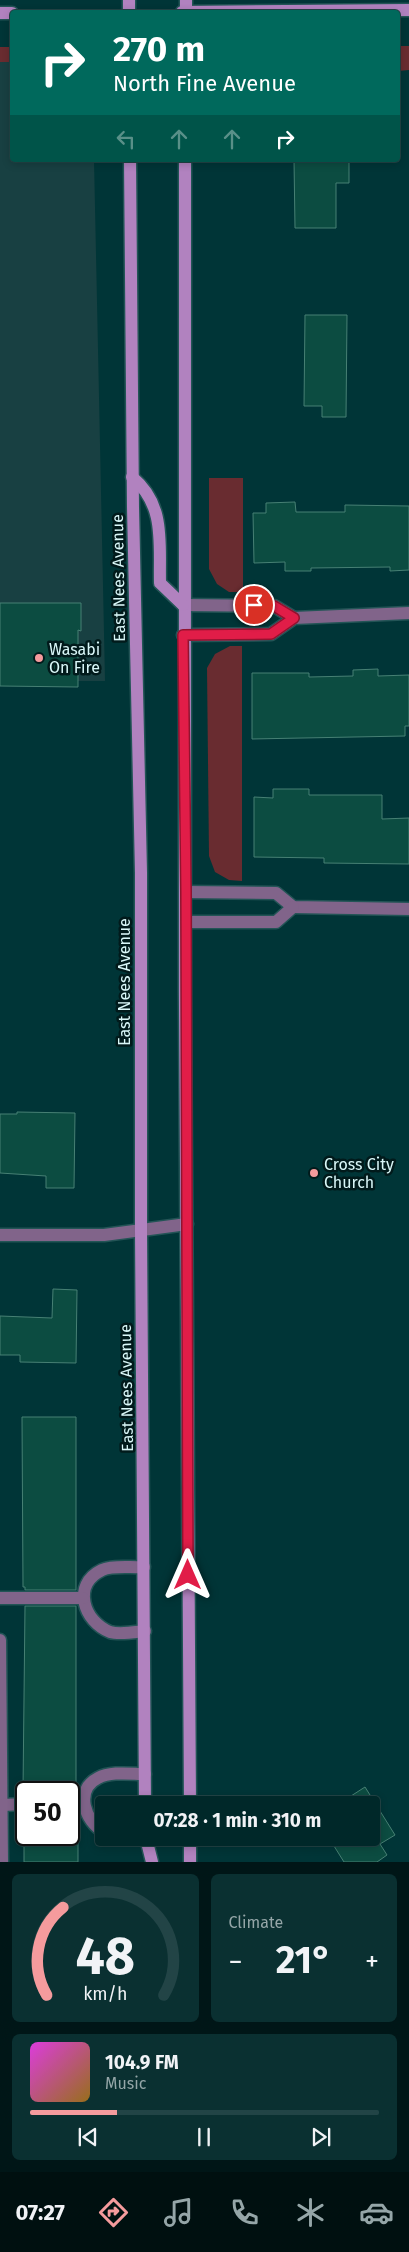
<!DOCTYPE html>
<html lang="en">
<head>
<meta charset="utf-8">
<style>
  :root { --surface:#002829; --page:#0a3031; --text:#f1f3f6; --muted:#95a6a8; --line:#224446; --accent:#f59b9d }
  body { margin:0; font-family:"Fira Sans",sans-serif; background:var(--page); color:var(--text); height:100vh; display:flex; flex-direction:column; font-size:19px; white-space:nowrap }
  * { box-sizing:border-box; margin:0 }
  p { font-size:16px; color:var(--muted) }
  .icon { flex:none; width:28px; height:28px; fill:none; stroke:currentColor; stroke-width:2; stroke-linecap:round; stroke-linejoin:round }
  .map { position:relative; height:1862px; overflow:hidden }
  .panel { display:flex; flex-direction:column; gap:12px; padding:12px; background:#001617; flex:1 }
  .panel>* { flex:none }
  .banner { position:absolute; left:10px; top:10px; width:390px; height:152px; border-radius:5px; box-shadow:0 2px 8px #0003,0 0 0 1px var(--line); background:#00695c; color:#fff; overflow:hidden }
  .speed { position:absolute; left:15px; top:1781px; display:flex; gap:10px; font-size:25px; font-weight:700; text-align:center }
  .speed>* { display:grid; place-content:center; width:65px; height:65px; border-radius:50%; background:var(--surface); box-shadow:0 2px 8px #0003,0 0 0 1px var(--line); line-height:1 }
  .speed .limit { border:2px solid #111; border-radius:8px; background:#fff; color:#111 }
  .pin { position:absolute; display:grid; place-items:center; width:42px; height:42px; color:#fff; margin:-21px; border:2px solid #fff; border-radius:50%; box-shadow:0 1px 5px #0007 }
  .me { position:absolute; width:55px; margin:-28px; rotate:0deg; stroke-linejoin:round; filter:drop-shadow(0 0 4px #0008) }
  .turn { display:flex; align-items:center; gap:18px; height:105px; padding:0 20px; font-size:22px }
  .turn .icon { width:65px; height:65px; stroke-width:2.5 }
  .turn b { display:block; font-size:35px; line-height:42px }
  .lanes { display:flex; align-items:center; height:48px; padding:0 20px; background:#0003; justify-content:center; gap:25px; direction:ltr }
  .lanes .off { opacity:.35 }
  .big { font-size:38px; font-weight:700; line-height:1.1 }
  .panel .widget { flex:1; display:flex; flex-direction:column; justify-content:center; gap:8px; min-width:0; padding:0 18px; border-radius:8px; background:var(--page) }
  .panel .dial { align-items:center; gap:0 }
  .dial svg { height:130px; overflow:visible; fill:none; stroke:var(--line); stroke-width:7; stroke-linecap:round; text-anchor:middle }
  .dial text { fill:var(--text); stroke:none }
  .song { display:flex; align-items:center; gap:15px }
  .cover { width:60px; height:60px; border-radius:8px; background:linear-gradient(135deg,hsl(300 70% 55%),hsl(40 70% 35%)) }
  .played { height:5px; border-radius:2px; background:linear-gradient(90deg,var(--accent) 25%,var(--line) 25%) }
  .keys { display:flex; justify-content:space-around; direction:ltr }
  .heat { display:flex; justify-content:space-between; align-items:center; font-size:28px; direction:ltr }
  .panel .tiles { flex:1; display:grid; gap:12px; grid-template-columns:1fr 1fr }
  .widget:last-child { grid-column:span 2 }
  .trip { position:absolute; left:95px; top:1796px; width:285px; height:50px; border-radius:5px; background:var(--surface); box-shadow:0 2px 8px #0003,0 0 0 1px var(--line); font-weight:700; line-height:50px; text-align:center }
  .tab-bar { display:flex; height:80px; justify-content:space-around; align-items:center; background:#001010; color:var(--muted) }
  .tab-bar .icon { width:35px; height:35px }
  .tab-bar .selected { color:var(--accent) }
  .tab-bar b { font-size:22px; color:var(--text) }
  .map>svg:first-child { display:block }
  .built { fill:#184042 }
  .green { fill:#692c30 }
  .building { fill:#0c4c41; stroke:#478074 }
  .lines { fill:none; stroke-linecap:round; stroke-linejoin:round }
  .street-casing { stroke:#235456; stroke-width:15 }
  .secondary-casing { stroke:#235456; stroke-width:15 }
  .street { stroke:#81648a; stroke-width:12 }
  .secondary { stroke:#b182bf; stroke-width:12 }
  .route-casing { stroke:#92132f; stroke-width:12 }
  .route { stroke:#e11d48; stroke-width:9 }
  .poi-dot { fill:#f59b9d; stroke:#011a1b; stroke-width:2 }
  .labels { text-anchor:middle; stroke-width:5; stroke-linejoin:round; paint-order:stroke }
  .street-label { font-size:16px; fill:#daf8f9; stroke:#011a1b }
  .poi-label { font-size:16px; fill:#daf8f9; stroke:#011a1b; text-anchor:start }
</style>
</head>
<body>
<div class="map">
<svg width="409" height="1862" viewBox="0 0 409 1862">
  <rect width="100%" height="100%" fill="#003537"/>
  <!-- built -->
  <polygon class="built" points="0,62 12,62 12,160 94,160 105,681 0,681"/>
  <!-- green -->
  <g class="green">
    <polygon points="398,46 409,46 409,70 398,71"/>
    <rect x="0" y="47" width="12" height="15"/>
    <polygon points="209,478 243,478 243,592 229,592 217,584 209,569"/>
    <polygon points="230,646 242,646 242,881 229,880 215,872 209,856 207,668 215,654"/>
  </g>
  <!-- building -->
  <g class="building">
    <polygon points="294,160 349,160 349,183 336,183 336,228 295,228"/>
    <polygon points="305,315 347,315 346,417 322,417 322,406 304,406"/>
    <polygon points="295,502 296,512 345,512 345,505 409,506 409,570 390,571 390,567 311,568 311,571 285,571 285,562 254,563 253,513 266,513 266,503"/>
    <polygon points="0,603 81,603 81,631 78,630 78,687 0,686"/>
    <polygon points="378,669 378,676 409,675 409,726 405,726 405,736 252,739 252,673 309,673 309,677 353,676 353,670"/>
    <polygon points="273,789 309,789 309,795 382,795 382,819 409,818 409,864 324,863 324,858 254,857 254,797 273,798"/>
    <polygon points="17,1112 75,1113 74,1188 46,1188 46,1176 0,1173 0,1114 17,1114"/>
    <polygon points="53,1289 77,1290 76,1363 20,1362 20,1355 0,1355 0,1316 52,1318"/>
    <polygon points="22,1417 76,1417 76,1590 25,1590 25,1587 23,1587"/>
    <polygon points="25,1606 76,1606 76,1791 23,1790"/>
    <polygon points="365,1787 395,1835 380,1844 387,1855 377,1862 344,1862 329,1838 371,1838 371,1805 337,1805"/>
    <rect x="24" y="1835" width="54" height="27"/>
  </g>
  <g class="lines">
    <!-- street casing -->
    <g class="street-casing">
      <g id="street">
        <polyline points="183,605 274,606 294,618"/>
        <polyline points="183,635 271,634 294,618 409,613"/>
        <polyline points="186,892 276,893 293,907 409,909"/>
        <polyline points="186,922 276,922 293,907"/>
        <polyline points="0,1235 104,1235 187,1224"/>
        <path d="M 144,1567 C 132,1568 113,1565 102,1570 C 71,1585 84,1622 110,1632 C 120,1635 135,1632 145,1631"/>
        <polyline points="0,1598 83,1598"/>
        <polyline points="0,1640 2,1862"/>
        <polyline points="69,1804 84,1804"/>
        <polyline points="2,1805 26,1804"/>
        <path d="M 104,1832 C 85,1822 74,1790 98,1778 C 111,1771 131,1774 145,1774"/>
      </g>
    </g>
    <!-- secondary casing -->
    <g class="secondary-casing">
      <g id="secondary">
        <polyline points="129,12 129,0"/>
        <polyline points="182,12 409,10"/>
        <polyline points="186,12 186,0"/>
        <polyline points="0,13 12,13"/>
        <polyline points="130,160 133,507 141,873 141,1231 145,1805"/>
        <path d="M 185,160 C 183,708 185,1257 190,1805"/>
        <path d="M 132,477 C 166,505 159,543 160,583 L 183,605"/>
        <polyline points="146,1838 152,1862"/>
        <polyline points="190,1838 190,1862"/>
      </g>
    </g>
    <!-- street -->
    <use href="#street" class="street"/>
    <!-- secondary -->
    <use href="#secondary" class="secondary"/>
  </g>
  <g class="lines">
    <!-- route casing -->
    <g class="route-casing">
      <polyline id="route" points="188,1575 186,892 183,635 271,634 294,618 274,606 254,605"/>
    </g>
    <!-- route -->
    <use href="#route" class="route"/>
  </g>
  <!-- markers -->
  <g class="poi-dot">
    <circle cx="39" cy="658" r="5"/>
    <circle cx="314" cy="1173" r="5"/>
  </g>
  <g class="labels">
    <!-- street labels -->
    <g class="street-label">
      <text transform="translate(118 578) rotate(-91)" y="6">East Nees Avenue</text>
      <text transform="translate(124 982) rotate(-90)" y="6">East Nees Avenue</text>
      <text transform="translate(126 1388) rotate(-91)" y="6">East Nees Avenue</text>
    </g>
    <!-- poi labels -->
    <g class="poi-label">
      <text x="49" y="655">Wasabi<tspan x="49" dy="18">On Fire</tspan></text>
      <text x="324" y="1170">Cross City<tspan x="324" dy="18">Church</tspan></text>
    </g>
  </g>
</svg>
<div class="speed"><div class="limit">50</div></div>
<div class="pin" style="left:254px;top:605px;background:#d93025"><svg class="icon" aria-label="arrive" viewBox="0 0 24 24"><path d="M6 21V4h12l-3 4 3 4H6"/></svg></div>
<svg class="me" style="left:188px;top:1575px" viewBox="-20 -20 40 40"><path d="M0-17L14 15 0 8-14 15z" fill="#e11d48" stroke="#fff" stroke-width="4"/></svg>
<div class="trip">07:28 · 1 min · 310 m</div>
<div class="banner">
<div class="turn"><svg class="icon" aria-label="right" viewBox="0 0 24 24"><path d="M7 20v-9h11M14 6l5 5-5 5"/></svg><div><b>270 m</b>North Fine Avenue</div></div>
<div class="lanes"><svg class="icon off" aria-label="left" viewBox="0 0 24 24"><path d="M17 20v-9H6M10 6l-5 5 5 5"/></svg><svg class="icon off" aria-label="ahead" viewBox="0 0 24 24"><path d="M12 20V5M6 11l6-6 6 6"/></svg><svg class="icon off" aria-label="ahead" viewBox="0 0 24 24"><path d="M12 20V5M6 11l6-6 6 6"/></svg><svg class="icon" aria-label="right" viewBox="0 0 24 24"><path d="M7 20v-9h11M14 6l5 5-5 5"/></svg></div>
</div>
</div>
<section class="panel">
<div class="tiles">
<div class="widget dial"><svg viewBox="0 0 100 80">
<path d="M14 69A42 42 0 1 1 86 69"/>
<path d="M14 69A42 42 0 0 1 24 15" stroke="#f59b9d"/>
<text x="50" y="56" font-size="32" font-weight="700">48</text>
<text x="50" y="72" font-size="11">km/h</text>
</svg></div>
<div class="widget"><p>Climate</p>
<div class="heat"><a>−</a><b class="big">21°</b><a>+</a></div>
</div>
<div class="widget">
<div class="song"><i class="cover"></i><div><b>104.9 FM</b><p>Music</p></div></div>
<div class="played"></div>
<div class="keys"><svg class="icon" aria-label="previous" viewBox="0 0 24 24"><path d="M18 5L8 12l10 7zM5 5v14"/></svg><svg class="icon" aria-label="pause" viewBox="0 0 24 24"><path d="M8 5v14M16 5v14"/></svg><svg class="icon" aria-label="next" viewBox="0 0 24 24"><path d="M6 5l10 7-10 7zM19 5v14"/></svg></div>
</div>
</div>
</section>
<nav class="tab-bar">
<b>07:27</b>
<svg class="icon selected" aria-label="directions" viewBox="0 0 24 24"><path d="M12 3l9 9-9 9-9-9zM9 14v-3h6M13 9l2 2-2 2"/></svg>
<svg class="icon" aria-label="music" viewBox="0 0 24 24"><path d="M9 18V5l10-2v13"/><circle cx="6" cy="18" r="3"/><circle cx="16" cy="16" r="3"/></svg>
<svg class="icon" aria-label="phone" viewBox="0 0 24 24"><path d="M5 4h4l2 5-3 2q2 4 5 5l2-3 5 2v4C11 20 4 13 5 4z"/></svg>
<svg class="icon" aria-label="climate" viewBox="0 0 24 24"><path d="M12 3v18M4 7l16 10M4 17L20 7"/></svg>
<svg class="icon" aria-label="car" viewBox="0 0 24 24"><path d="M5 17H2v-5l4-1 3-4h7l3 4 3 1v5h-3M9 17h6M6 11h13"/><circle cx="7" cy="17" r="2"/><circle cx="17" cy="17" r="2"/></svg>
</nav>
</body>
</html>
